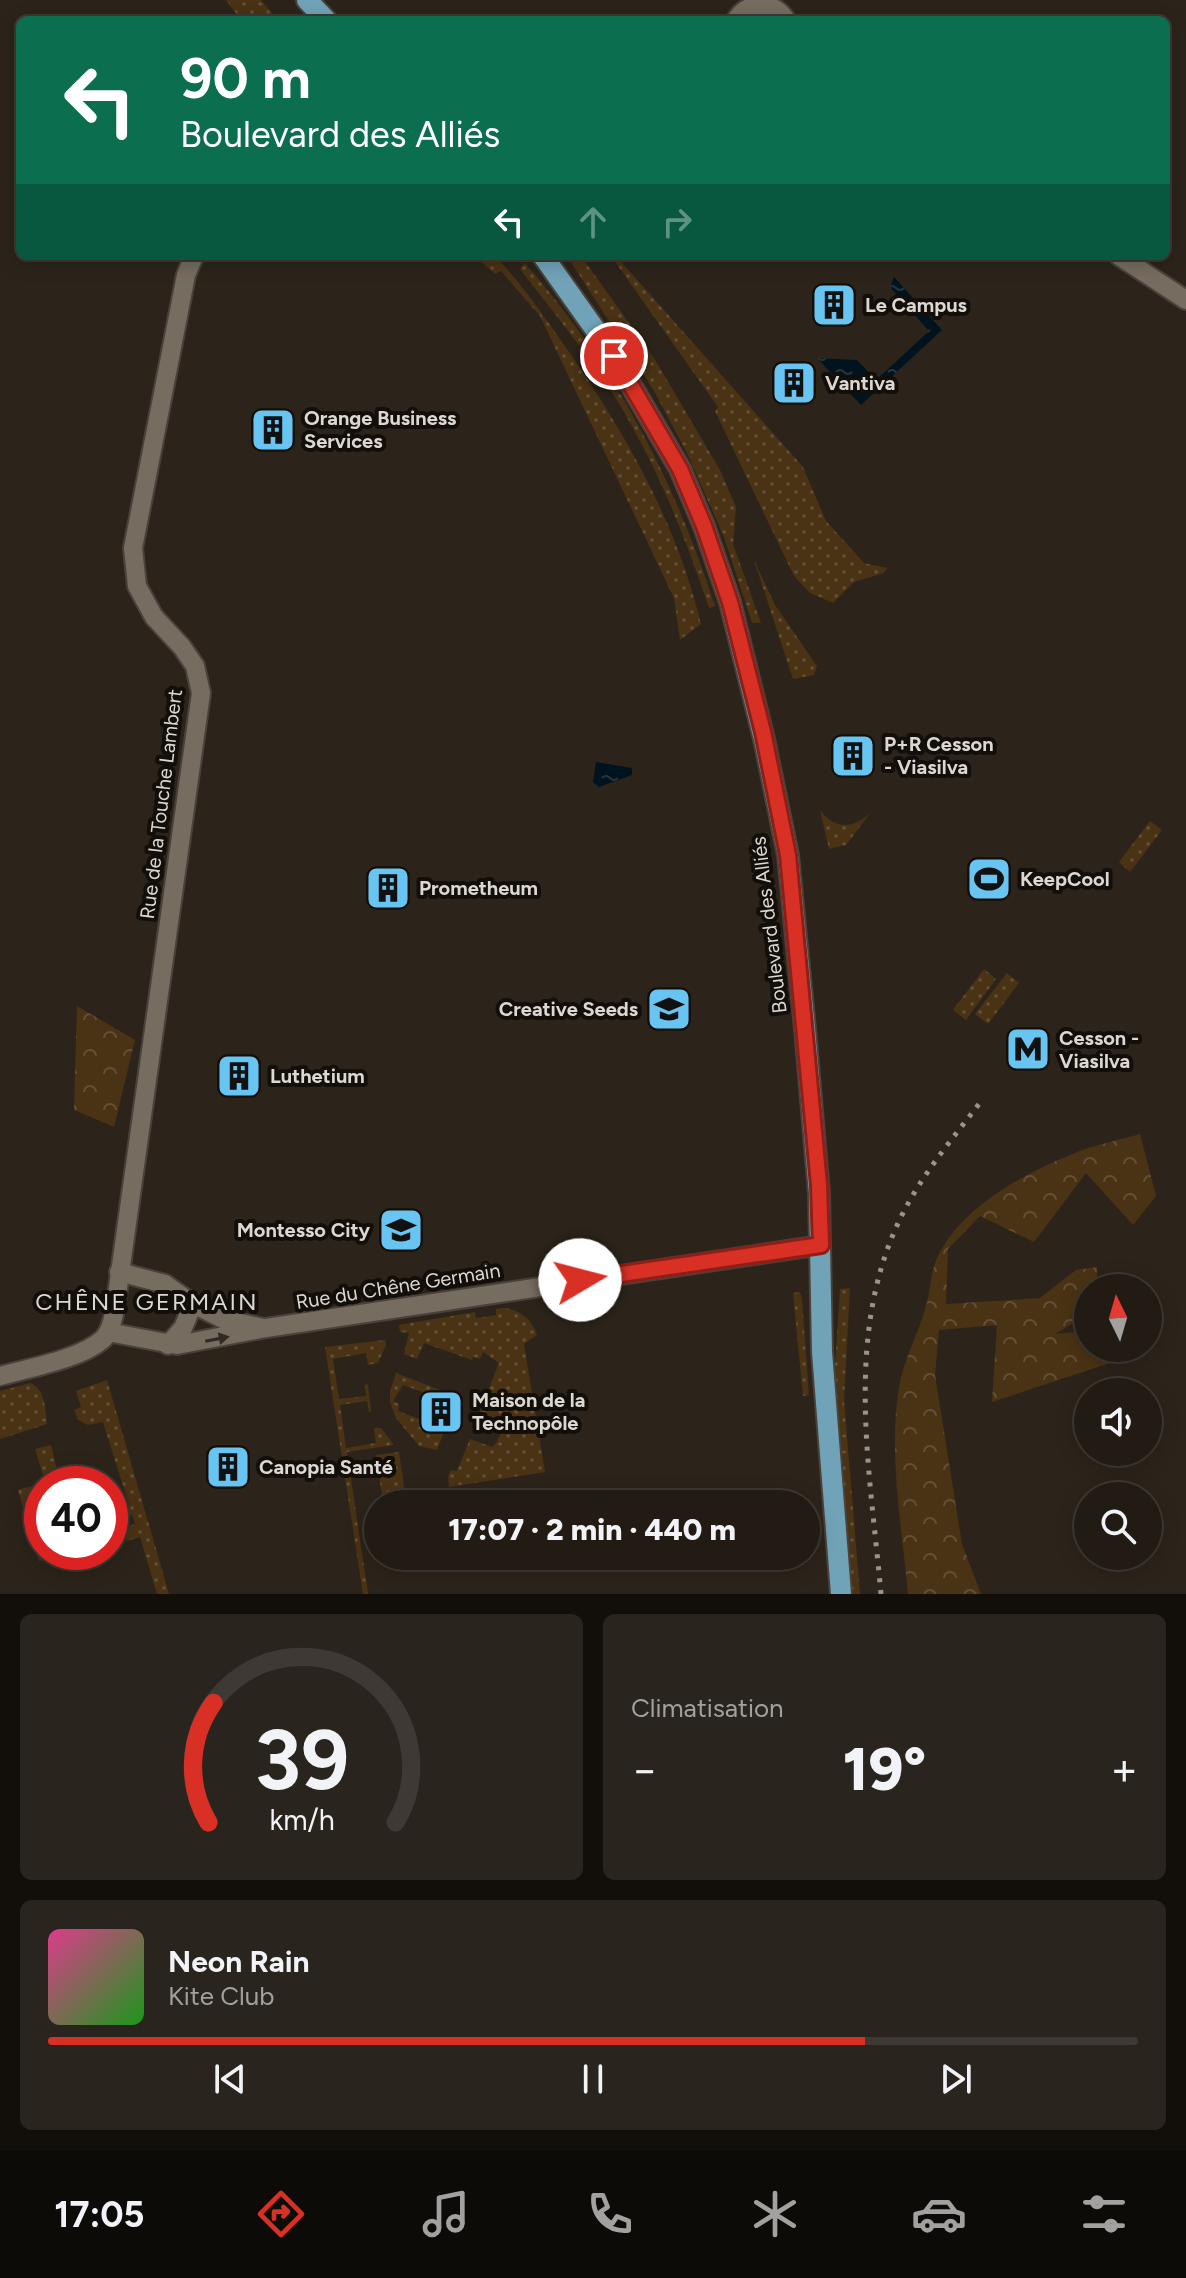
<!DOCTYPE html>
<html lang="fr">
<head>
<meta charset="utf-8">
<style>
  :root { --surface:#211b14; --page:#29241d; --text:#f1f3f6; --muted:#a2a1a0; --line:#3e3934; --accent:#d93025 }
  body { margin:0; font-family:Figtree,sans-serif; background:var(--page); color:var(--text); height:100vh; display:flex; flex-direction:column; font-size:30px; white-space:nowrap }
  * { box-sizing:border-box; margin:0 }
  p { font-size:26px; color:var(--muted) }
  .icon { flex:none; width:44px; height:44px; fill:none; stroke:currentColor; stroke-width:2; stroke-linecap:round; stroke-linejoin:round }
  .map { position:relative; height:1594px; overflow:hidden }
  .sheet { display:flex; flex-direction:column; gap:20px; padding:20px; background:#120f0b; flex:1 }
  .sheet>* { flex:none }
  .top-card { position:absolute; left:16px; top:16px; width:1154px; height:244px; border-radius:12px; box-shadow:0 4px 20px #0003,0 0 0 2px var(--line); background:#0b6e4f; color:#fff; overflow:hidden }
  .needle { width:52px; rotate:355deg }
  .fabs { position:absolute; left:1074px; top:1274px; display:grid; gap:16px }
  .fabs a { display:grid; place-items:center; width:88px; height:88px; border-radius:50%; background:var(--surface); box-shadow:0 4px 20px #0003,0 0 0 2px var(--line); font-size:40px }
  .speed { position:absolute; left:24px; top:1466px; display:flex; gap:16px; font-size:40px; font-weight:700; text-align:center }
  .speed>* { display:grid; place-content:center; width:104px; height:104px; border-radius:50%; background:var(--surface); box-shadow:0 4px 20px #0003,0 0 0 2px var(--line); line-height:1 }
  .speed .limit { border:12px solid #d22; background:#fff; color:#111 }
  .pin { position:absolute; display:grid; place-items:center; width:68px; height:68px; color:#fff; margin:-34px; border:4px solid #fff; border-radius:50%; box-shadow:0 2px 8px #0007 }
  .me { position:absolute; width:88px; margin:-44px; rotate:82deg; stroke-linejoin:round; filter:drop-shadow(0 0 6px #0008) }
  .turn { display:flex; align-items:center; gap:28px; height:168px; padding:0 32px; font-size:36px }
  .turn .icon { width:104px; height:104px; stroke-width:2.5 }
  .turn b { display:block; font-size:56px; line-height:68px }
  .lanes { display:flex; align-items:center; height:76px; padding:0 32px; background:#0003; justify-content:center; gap:40px; direction:ltr }
  .lanes .off { opacity:.35 }
  .big { font-size:60px; font-weight:800; line-height:1.1 }
  .sheet .card { flex:1; display:flex; flex-direction:column; justify-content:center; gap:12px; min-width:0; padding:0 28px; border-radius:12px; background:var(--page) }
  .sheet .dial { align-items:center; gap:0 }
  .dial svg { height:208px; overflow:visible; fill:none; stroke:var(--line); stroke-width:7; stroke-linecap:round; text-anchor:middle }
  .dial text { fill:var(--text); stroke:none }
  .song { display:flex; align-items:center; gap:24px }
  .cover { width:96px; height:96px; border-radius:12px; background:linear-gradient(135deg,hsl(330 70% 55%),hsl(120 70% 35%)) }
  .played { height:8px; border-radius:4px; background:linear-gradient(90deg,var(--accent) 75%,var(--line) 75%) }
  .keys { display:flex; justify-content:space-around; direction:ltr }
  .heat { display:flex; justify-content:space-between; align-items:center; font-size:44px; direction:ltr }
  .sheet .tiles { flex:1; display:grid; gap:20px; grid-template-columns:1fr 1fr }
  .card:last-child { grid-column:span 2 }
  .trip { position:absolute; left:364px; top:1490px; width:456px; height:80px; border-radius:40px; background:var(--surface); box-shadow:0 4px 20px #0003,0 0 0 2px var(--line); font-weight:800; line-height:80px; text-align:center }
  .dock { display:flex; height:128px; justify-content:space-around; align-items:center; background:#0d0b08; color:var(--muted) }
  .dock .icon { width:56px; height:56px }
  .dock .selected { color:var(--accent) }
  .dock b { font-size:36px; color:var(--text) }
  .map>svg:first-child { display:block }
  .grass { fill:url(#grass-dots) }
  .forest { fill:url(#forest-crowns) }
  .water { fill:url(#water-ripples) }
  .lines { fill:none; stroke-linecap:round; stroke-linejoin:round }
  .tertiary-casing { stroke:#49423a; stroke-width:22 }
  .primary-casing { stroke:#49423a; stroke-width:24 }
  .tertiary { stroke:#766c60; stroke-width:18 }
  .primary { stroke:#71a3b8; stroke-width:20 }
  .rail { stroke:#9b948d; stroke-width:5; stroke-dasharray:4 8; stroke-linecap:butt }
  .oneway { fill:#302a24 }
  .route-casing { stroke:#8d1f18; stroke-width:20 }
  .route { stroke:#d93025; stroke-width:14 }
  .labels { text-anchor:middle; stroke-width:8; stroke-linejoin:round; paint-order:stroke }
  .poi-label { font-size:20px; font-weight:bold; fill:#ddd7d1; stroke:#120e0a; text-anchor:start }
  .street-label { font-size:20px; fill:#ddd7d1; stroke:#120e0a }
  .quarter-label { font-size:24px; letter-spacing:2px; fill:#ddd7d1; stroke:#120e0a }
</style>
</head>
<body>
<div class="map">
<svg width="1186" height="1594" viewBox="0 0 1186 1594">
  <defs>
    <pattern id="grass-dots" width="8" height="8" patternUnits="userSpaceOnUse" patternTransform="scale(2)"><rect width="8" height="8" fill="#4a3214"/><path d="M2 2h.1M6 6h.1" fill="none" stroke="#644f35" stroke-width="1.8" stroke-linecap="round"/></pattern>
    <pattern id="forest-crowns" width="20" height="18" patternUnits="userSpaceOnUse" patternTransform="scale(2)"><rect width="20" height="18" fill="#4a3214"/><path d="M2 6a3 3 0 1 1 6 0M12 15a3 3 0 1 1 6 0" fill="none" stroke="#644f35"/></pattern>
    <pattern id="water-ripples" width="26" height="14" patternUnits="userSpaceOnUse" patternTransform="scale(2)"><rect width="26" height="14" fill="#00131e"/><path d="M2 4q2-2 4 0t4 0M15 11q2-2 4 0t4 0" fill="none" stroke="#25353e"/></pattern>
  </defs>
  <rect width="100%" height="100%" fill="#2c241a"/>
  <!-- grass -->
  <g class="grass">
    <polygon points="226,0 261,0 278,20 241,20"/>
    <path d="M 475,256 L 495,256 C 520,282 541,312 562,342 C 623,429 676,520 701,624 L 680,640 L 674,598 L 540,316 L 501,271 L 495,274 Z"/>
    <polygon points="567,256 581,256 654,358 720,470 736,507 733,544 761,623 752,623 724,537 686,451 654,391"/>
    <polygon points="611,256 616,256 803,467 826,521 864,563 887,568 884,573 854,582 833,603 810,593 794,576 715,411 718,407"/>
    <path d="M 525,263 C 615,367 673,476 715,606 L 709,608 C 685,536 657,466 618,402 C 589,355 553,312 520,269 Z"/>
    <polygon points="754,560 775,605 817,666 814,675 793,679"/>
    <path d="M 820,810 C 834,830 855,829 871,812 L 846,845 L 829,849 Z"/>
    <polygon points="1150,821 1162,830 1130,872 1119,862"/>
    <polygon points="984,969 996,979 966,1020 953,1010"/>
    <polygon points="1007,973 1019,983 988,1024 975,1014"/>
    <polygon points="850,1288 844,1400 860,1594 849,1594 836,1426 835,1365 840,1289"/>
    <polygon points="800,1292 802,1299 809,1395 803,1396 793,1293"/>
    <path d="M 504,1308 C 520,1310 532,1319 537,1335 L 524,1344 L 545,1472 L 449,1487 L 448,1476 L 451,1470 L 457,1471 L 470,1439 L 492,1447 L 497,1442 L 502,1430 L 496,1427 L 498,1422 L 479,1414 L 499,1363 L 483,1352 L 480,1359 L 473,1357 L 472,1360 L 424,1343 L 417,1359 L 404,1354 L 409,1333 L 400,1332 L 399,1325 L 475,1312 L 476,1318 L 496,1315 L 496,1309 Z"/>
    <polygon points="385,1340 386,1345 378,1363 368,1365 366,1353 333,1359 339,1399 366,1396 365,1384 368,1385 371,1411 369,1412 367,1401 340,1405 346,1448 376,1443 374,1428 381,1428 394,1445 347,1452 368,1594 363,1594 325,1347"/>
    <polygon points="396,1373 445,1392 447,1401 403,1385 393,1401 399,1404 398,1411 445,1429 437,1450 419,1446 396,1418 390,1402 390,1391"/>
    <polygon points="107,1380 169,1594 157,1594 140,1537 127,1541 122,1528 135,1524 132,1515 119,1518 115,1510 129,1505 103,1422 88,1425 78,1420 74,1410 81,1407 76,1391"/>
    <path d="M 30,1383 C 46,1389 45,1410 47,1424 L 0,1439 L 0,1391 Z"/>
    <polygon points="51,1445 60,1484 42,1484 42,1552 51,1552 48,1558 39,1561 18,1490 45,1482 35,1449"/>
    <polygon points="399,1452 405,1494 382,1495 376,1455"/>
  </g>
  <!-- forest -->
  <g class="forest">
    <polygon points="77,1006 135,1040 114,1127 74,1110"/>
    <path d="M 1140,1134 L 1156,1196 L 1133,1225 L 1086,1173 L 1034,1242 L 980,1216 L 948,1249 L 946,1304 L 1040,1298 L 1076,1270 L 1097,1267 L 1097,1288 L 1088,1288 L 1088,1314 L 1055,1334 L 1088,1331 L 1088,1348 L 1117,1348 L 1119,1360 L 992,1402 L 997,1325 L 939,1330 L 935,1375 L 962,1544 L 981,1594 L 908,1594 C 902,1527 888,1453 899,1387 C 904,1358 919,1333 926,1306 C 931,1290 930,1274 937,1258 C 961,1208 1021,1175 1070,1155 C 1092,1145 1117,1141 1140,1134 Z"/>
  </g>
  <!-- water -->
  <g class="water">
    <polygon points="894,277 942,330 861,405 817,358 857,360 876,380 929,331 890,287"/>
    <polygon points="596,762 632,768 632,775 599,787 593,782"/>
  </g>
  <g class="lines">
    <!-- tertiary casing -->
    <g class="tertiary-casing">
      <g id="tertiary">
        <path d="M 736,20 C 748,0 774,0 786,20"/>
        <polyline points="1119,256 1186,300"/>
        <polyline points="119,1272 165,1284 193,1304 223,1319 263,1328"/>
        <polyline points="108,1332 177,1345 266,1328 821,1245"/>
        <polyline points="168,1345 183,1328 193,1304"/>
        <path d="M 0,1376 C 29,1368 81,1359 103,1339 C 111,1332 113,1318 115,1309 L 201,693 L 195,666 L 182,647 L 154,617 L 137,586 L 133,548 L 186,275 L 194,256"/>
      </g>
    </g>
    <!-- primary casing -->
    <g class="primary-casing">
      <g id="primary">
        <polyline points="307,0 326,20"/>
        <polyline points="543,256 614,356 680,469 704,526 730,602 764,739 788,855 805,1029 819,1193 822,1352 841,1594"/>
      </g>
    </g>
    <!-- tertiary -->
    <use href="#tertiary" class="tertiary"/>
    <!-- primary -->
    <use href="#primary" class="primary"/>
    <!-- rail -->
    <path class="rail" d="M 881,1594 C 870,1469 843,1333 902,1215 C 923,1173 954,1137 982,1100"/>
  </g>
  <!-- one-way arrows -->
  <defs><path id="oneway-solid" d="M-6-.8H1V-3.2L6.5 0L1 3.2V.8H-6Z" transform="scale(2)"/></defs>
  <use class="oneway" href="#oneway-solid" transform="translate(217 1339) rotate(-11)"/>
  <g class="lines">
    <!-- route casing -->
    <g class="route-casing">
      <polyline id="route" points="580,1280 821,1245 819,1185 788,855 763,732 730,602 704,526 680,469 614,356"/>
    </g>
    <!-- route -->
    <use href="#route" class="route"/>
  </g>
  <!-- icons -->
  <defs>
    <g id="building-square" transform="scale(2.3)"><rect x="-9" y="-9" width="18" height="18" rx="4" fill="#68c4f0" stroke="#120e0a"/><path d="M-4-6H4V6H1V3H-1V6H-4ZM-2.5-4.3h1.7v1.8h-1.7ZM.8-4.3h1.7v1.8H.8ZM-2.5-1h1.7V.8h-1.7ZM.8-1h1.7V.8H.8Z" fill="#111"/></g>
    <g id="stadium-square" transform="scale(2.3)"><rect x="-9" y="-9" width="18" height="18" rx="4" fill="#68c4f0" stroke="#120e0a"/><path d="M0-5a6.5 5 0 1 0 0 10a6.5 5 0 1 0 0-10ZM-3.5-1.8h7v3.6h-7Z" fill="#111"/></g>
    <g id="university-square" transform="scale(2.3)"><rect x="-9" y="-9" width="18" height="18" rx="4" fill="#68c4f0" stroke="#120e0a"/><path d="M0-5L7-2L0 1L-7-2ZM-4 1L0 2.5L4 1V4Q0 6-4 4Z" fill="#111"/></g>
    <g id="metro-square" transform="scale(2.3)"><rect x="-9" y="-9" width="18" height="18" rx="4" fill="#68c4f0" stroke="#120e0a"/><path d="M-5.5 5V-5H-3L0 0L3-5H5.5V5H3V-.5L0 4L-3-.5V5Z" fill="#111"/></g>
    <g id="school-square" transform="scale(2.3)"><rect x="-9" y="-9" width="18" height="18" rx="4" fill="#68c4f0" stroke="#120e0a"/><path d="M0-5L7-2L0 1L-7-2ZM-4 1L0 2.5L4 1V4Q0 6-4 4Z" fill="#111"/></g>
  </defs>
  <g fill-rule="evenodd">
    <use href="#building-square" x="834" y="305"/>
    <use href="#building-square" x="794" y="383"/>
    <use href="#building-square" x="273" y="430"/>
    <use href="#building-square" x="853" y="756"/>
    <use href="#stadium-square" x="989" y="879"/>
    <use href="#building-square" x="388" y="888"/>
    <use href="#university-square" x="669" y="1009"/>
    <use href="#metro-square" x="1028" y="1049"/>
    <use href="#building-square" x="239" y="1076"/>
    <use href="#school-square" x="401" y="1230"/>
    <use href="#building-square" x="441" y="1412"/>
    <use href="#building-square" x="228" y="1467"/>
  </g>
  <g class="labels">
    <!-- poi labels -->
    <g class="poi-label">
      <text x="865" y="312">Le Campus</text>
      <text x="825" y="390">Vantiva</text>
      <text x="304" y="425">Orange Business<tspan x="304" dy="23">Services</tspan></text>
      <text x="884" y="751">P+R Cesson<tspan x="884" dy="23">- Viasilva</tspan></text>
      <text x="1020" y="886">KeepCool</text>
      <text x="419" y="895">Prometheum</text>
      <text x="638" y="1016" text-anchor="end">Creative Seeds</text>
      <text x="1059" y="1045">Cesson -<tspan x="1059" dy="23">Viasilva</tspan></text>
      <text x="270" y="1083">Luthetium</text>
      <text x="370" y="1237" text-anchor="end">Montesso City</text>
      <text x="472" y="1407">Maison de la<tspan x="472" dy="23">Technopôle</tspan></text>
      <text x="259" y="1474">Canopia Santé</text>
    </g>
    <!-- street labels -->
    <g class="street-label">
      <text transform="translate(161 804) rotate(-83)" y="7">Rue de la Touche Lambert</text>
      <text transform="translate(769 925) rotate(-97)" y="7">Boulevard des Alliés</text>
      <text transform="translate(398 1286) rotate(-9)" y="7">Rue du Chêne Germain</text>
    </g>
    <!-- quarter labels -->
    <g class="quarter-label">
      <text x="147" y="1310">CHÊNE GERMAIN</text>
    </g>
  </g>
</svg>
<div class="fabs">
<a><svg class="needle" viewBox="-14 -14 28 28"><path d="M0-13l5 13h-10z" fill="#e53935"/><path d="M0 13l5-13h-10z" fill="#a2a1a0"/></svg></a>
<a><svg class="icon" aria-label="sound" viewBox="0 0 24 24"><path d="M4 9h4l5-4v14l-5-4H4zM17 9q2 3 0 6"/></svg></a>
<a><svg class="icon" aria-label="search" viewBox="0 0 24 24"><circle cx="10" cy="10" r="6"/><path d="M15 15l6 6"/></svg></a>
</div>
<div class="speed"><div class="limit">40</div></div>
<div class="pin" style="left:614px;top:356px;background:#d93025"><svg class="icon" aria-label="arrive" viewBox="0 0 24 24"><path d="M6 21V4h12l-3 4 3 4H6"/></svg></div>
<svg class="me" style="left:580px;top:1280px" viewBox="-20 -20 40 40"><circle r="19" fill="#fff"/><path d="M0-13L10 11 0 6-10 11z" fill="#d93025"/></svg>
<div class="trip">17:07 · 2 min · 440 m</div>
<div class="top-card">
<div class="turn"><svg class="icon" aria-label="left" viewBox="0 0 24 24"><path d="M17 20v-9H6M10 6l-5 5 5 5"/></svg><div><b>90 m</b>Boulevard des Alliés</div></div>
<div class="lanes"><svg class="icon" aria-label="left" viewBox="0 0 24 24"><path d="M17 20v-9H6M10 6l-5 5 5 5"/></svg><svg class="icon off" aria-label="ahead" viewBox="0 0 24 24"><path d="M12 20V5M6 11l6-6 6 6"/></svg><svg class="icon off" aria-label="right" viewBox="0 0 24 24"><path d="M7 20v-9h11M14 6l5 5-5 5"/></svg></div>
</div>
</div>
<section class="sheet">
<div class="tiles">
<div class="card dial"><svg viewBox="0 0 100 80">
<path d="M14 69A42 42 0 1 1 86 69"/>
<path d="M14 69A42 42 0 0 1 16 23" stroke="#d93025"/>
<text x="50" y="56" font-size="32" font-weight="700">39</text>
<text x="50" y="72" font-size="11">km/h</text>
</svg></div>
<div class="card"><p>Climatisation</p>
<div class="heat"><a>−</a><b class="big">19°</b><a>+</a></div>
</div>
<div class="card">
<div class="song"><i class="cover"></i><div><b>Neon Rain</b><p>Kite Club</p></div></div>
<div class="played"></div>
<div class="keys"><svg class="icon" aria-label="previous" viewBox="0 0 24 24"><path d="M18 5L8 12l10 7zM5 5v14"/></svg><svg class="icon" aria-label="pause" viewBox="0 0 24 24"><path d="M8 5v14M16 5v14"/></svg><svg class="icon" aria-label="next" viewBox="0 0 24 24"><path d="M6 5l10 7-10 7zM19 5v14"/></svg></div>
</div>
</div>
</section>
<nav class="dock">
<b>17:05</b>
<svg class="icon selected" aria-label="directions" viewBox="0 0 24 24"><path d="M12 3l9 9-9 9-9-9zM9 14v-3h6M13 9l2 2-2 2"/></svg>
<svg class="icon" aria-label="music" viewBox="0 0 24 24"><path d="M9 18V5l10-2v13"/><circle cx="6" cy="18" r="3"/><circle cx="16" cy="16" r="3"/></svg>
<svg class="icon" aria-label="phone" viewBox="0 0 24 24"><path d="M5 4h4l2 5-3 2q2 4 5 5l2-3 5 2v4C11 20 4 13 5 4z"/></svg>
<svg class="icon" aria-label="climate" viewBox="0 0 24 24"><path d="M12 3v18M4 7l16 10M4 17L20 7"/></svg>
<svg class="icon" aria-label="car" viewBox="0 0 24 24"><path d="M5 17H2v-5l4-1 3-4h7l3 4 3 1v5h-3M9 17h6M6 11h13"/><circle cx="7" cy="17" r="2"/><circle cx="17" cy="17" r="2"/></svg>
<svg class="icon" aria-label="filters" viewBox="0 0 24 24"><path d="M4 7h16M4 17h16"/><circle cx="9" cy="7" r="2"/><circle cx="15" cy="17" r="2"/></svg>
</nav>
</body>
</html>
